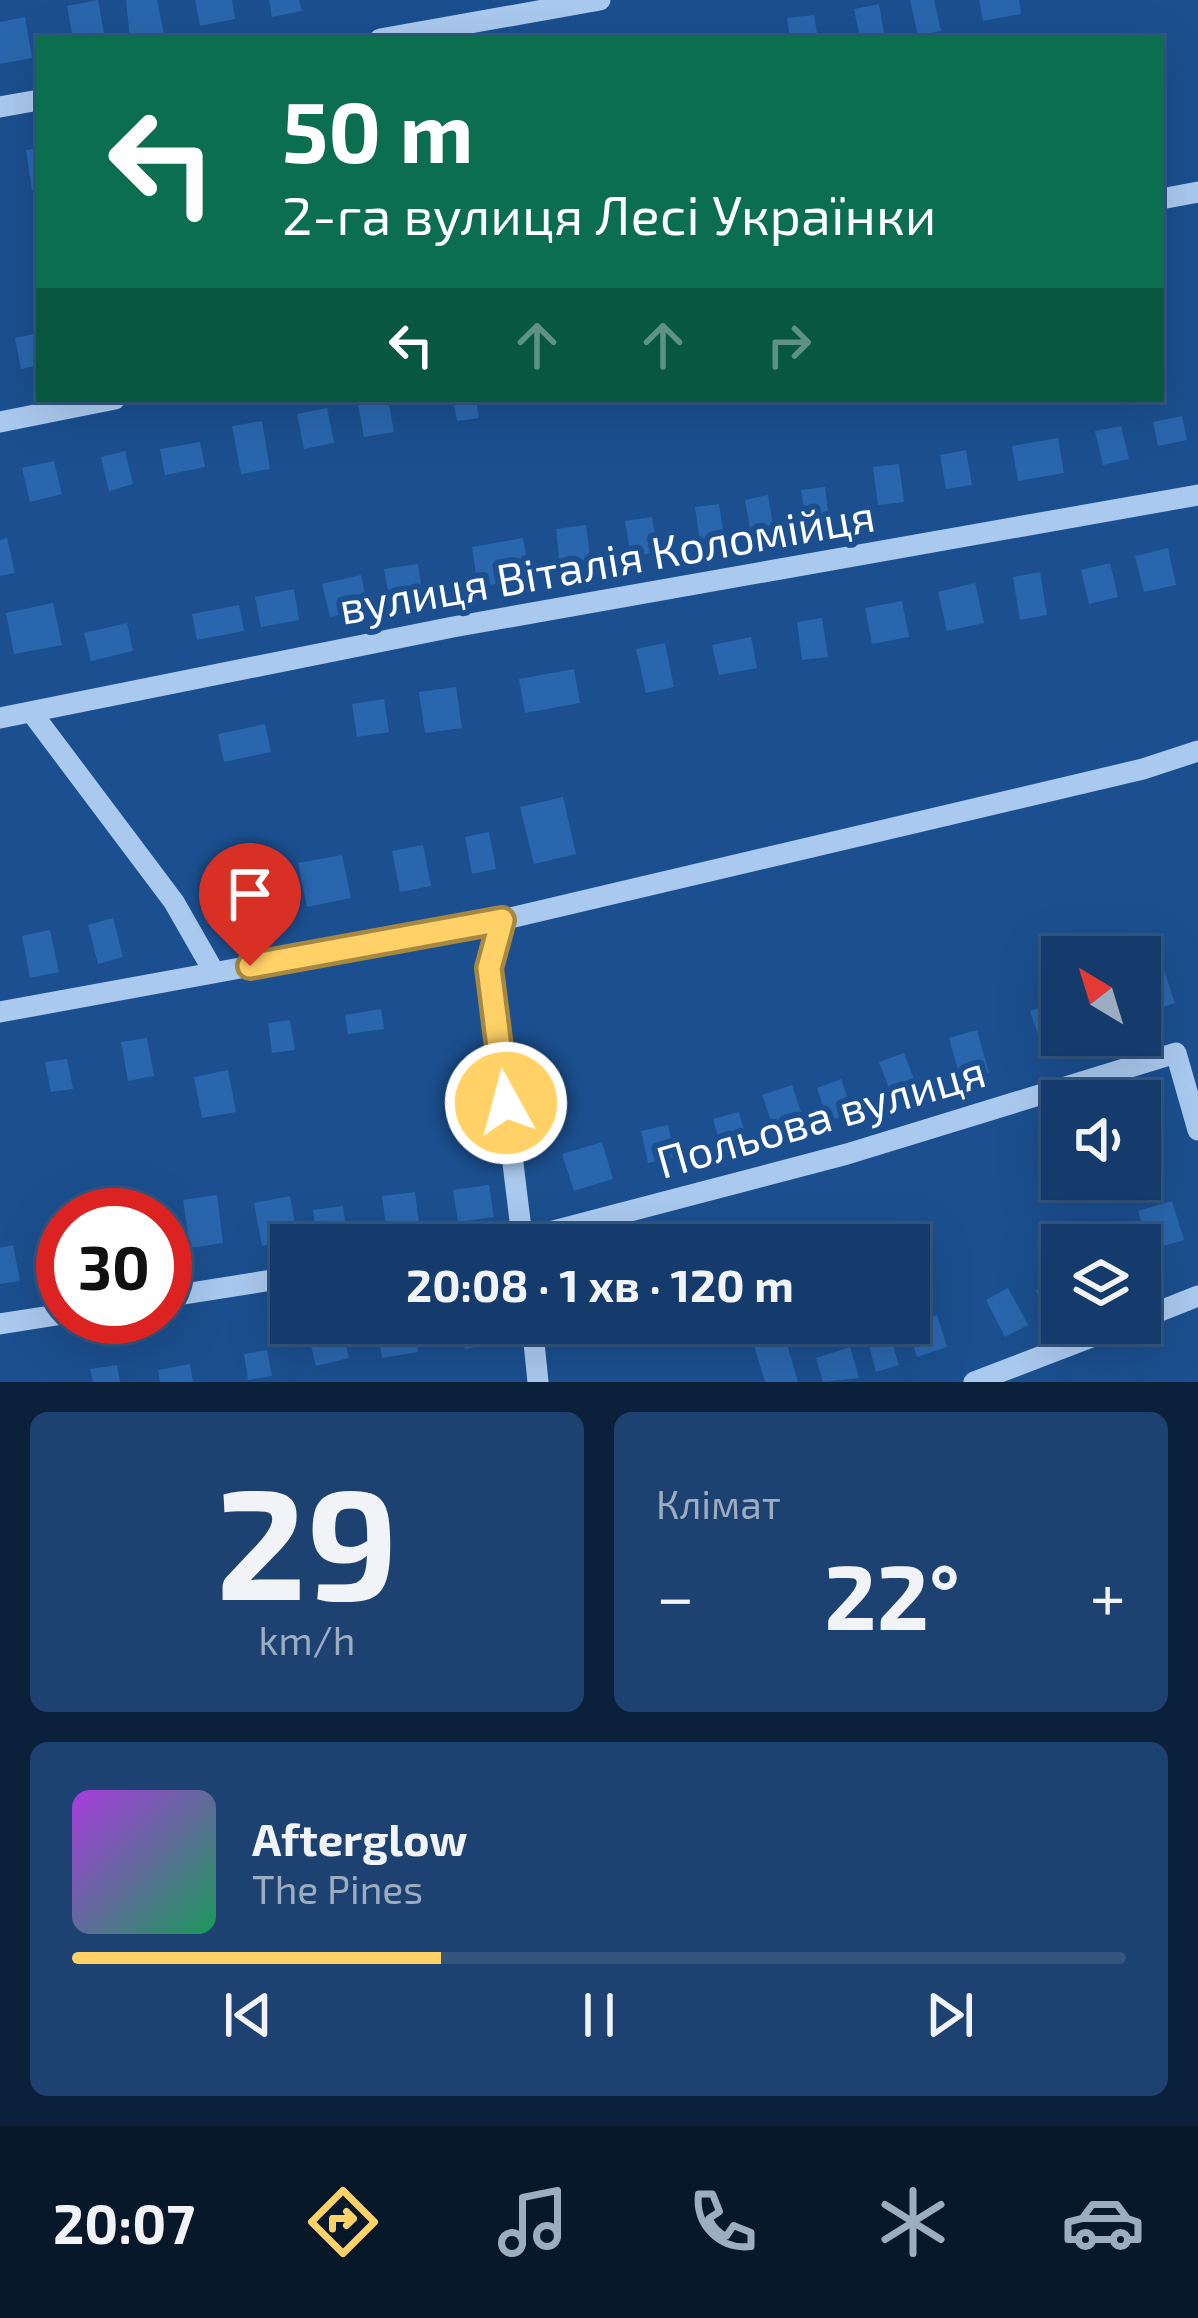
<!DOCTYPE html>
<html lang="uk">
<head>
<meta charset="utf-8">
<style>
  :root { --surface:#143b6b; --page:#1d4271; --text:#f1f3f6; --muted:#9dadc1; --line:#33557e; --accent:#ffd166 }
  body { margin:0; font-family:"Exo 2",sans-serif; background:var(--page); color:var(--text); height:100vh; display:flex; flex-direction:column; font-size:45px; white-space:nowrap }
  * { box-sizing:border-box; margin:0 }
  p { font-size:39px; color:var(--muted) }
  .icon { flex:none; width:66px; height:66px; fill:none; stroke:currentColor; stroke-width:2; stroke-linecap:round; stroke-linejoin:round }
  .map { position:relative; height:1382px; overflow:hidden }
  .panel { display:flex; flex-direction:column; gap:30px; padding:30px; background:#0b203b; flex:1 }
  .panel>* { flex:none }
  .guide { position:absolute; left:36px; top:36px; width:1128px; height:366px; border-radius:0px; box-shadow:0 12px 48px #0002,0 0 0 3px var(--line); background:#0b6e4f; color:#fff; overflow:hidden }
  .needle { width:78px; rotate:322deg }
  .tools { position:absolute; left:1041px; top:936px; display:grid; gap:24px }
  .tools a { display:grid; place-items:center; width:120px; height:120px; border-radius:0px; background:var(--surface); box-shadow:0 12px 48px #0002,0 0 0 3px var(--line); font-size:60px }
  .speed { position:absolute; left:36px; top:1188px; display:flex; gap:24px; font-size:60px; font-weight:700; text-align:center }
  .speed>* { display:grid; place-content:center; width:156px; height:156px; border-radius:50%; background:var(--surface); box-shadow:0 12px 48px #0002,0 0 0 3px var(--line); line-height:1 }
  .speed .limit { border:18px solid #d22; background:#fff; color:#111 }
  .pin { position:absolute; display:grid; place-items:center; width:102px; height:102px; color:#fff; margin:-123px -51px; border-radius:50% 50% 50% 0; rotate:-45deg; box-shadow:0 0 12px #0007 }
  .pin .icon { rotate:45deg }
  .me { position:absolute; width:132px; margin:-66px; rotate:353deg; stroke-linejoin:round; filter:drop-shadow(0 0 9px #0008) }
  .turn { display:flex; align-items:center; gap:42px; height:252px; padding:0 48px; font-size:54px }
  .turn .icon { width:156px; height:156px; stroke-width:2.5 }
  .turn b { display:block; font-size:84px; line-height:102px }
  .lanes { display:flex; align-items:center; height:114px; padding:0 48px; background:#0003; justify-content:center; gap:60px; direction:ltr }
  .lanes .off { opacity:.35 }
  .big { font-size:90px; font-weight:700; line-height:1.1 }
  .panel .tile { flex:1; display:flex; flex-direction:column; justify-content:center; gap:18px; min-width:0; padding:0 42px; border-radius:18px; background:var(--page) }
  .panel .dial { align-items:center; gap:0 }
  .dial b { font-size:156px; line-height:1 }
  .song { display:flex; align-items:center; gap:36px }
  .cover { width:144px; height:144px; border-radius:18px; background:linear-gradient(135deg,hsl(280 70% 55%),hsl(150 70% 35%)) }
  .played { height:12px; border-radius:6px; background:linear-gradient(90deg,var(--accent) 35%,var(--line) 35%) }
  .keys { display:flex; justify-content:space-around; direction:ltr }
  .heat { display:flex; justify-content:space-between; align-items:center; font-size:66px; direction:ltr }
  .panel .tiles { flex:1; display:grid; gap:30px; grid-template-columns:1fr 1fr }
  .tile:last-child { grid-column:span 2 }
  .trip { position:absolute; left:270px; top:1224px; width:660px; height:120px; border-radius:0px; background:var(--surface); box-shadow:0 12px 48px #0002,0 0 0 3px var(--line); font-weight:700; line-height:120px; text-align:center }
  .menu { display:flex; height:192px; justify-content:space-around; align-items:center; background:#08182b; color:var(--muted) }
  .menu .icon { width:84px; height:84px }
  .menu .selected { color:var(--accent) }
  .menu b { font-size:54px; color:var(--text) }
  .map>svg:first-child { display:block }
  .building { fill:#2a66ad }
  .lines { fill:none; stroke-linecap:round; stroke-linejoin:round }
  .minor { stroke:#a9c9ee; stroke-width:21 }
  .route-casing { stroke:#a68842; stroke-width:30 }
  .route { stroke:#ffd166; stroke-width:21 }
  .labels { text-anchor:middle; stroke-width:12; stroke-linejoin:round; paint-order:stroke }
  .street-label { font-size:45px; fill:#fff; stroke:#1b4f8f }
</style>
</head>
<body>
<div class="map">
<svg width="1198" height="1382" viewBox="0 0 1198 1382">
  <rect width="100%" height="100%" fill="#1b4f8f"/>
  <!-- building -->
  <g class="building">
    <polygon points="98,0 105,39 73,39 67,6"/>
    <polygon points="126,0 157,0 164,35 130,39"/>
    <polygon points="195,0 232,0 235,19 200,26"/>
    <polygon points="269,0 299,0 302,11 272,17"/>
    <polygon points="910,0 934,0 941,31 918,36"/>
    <polygon points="979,0 1019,0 1021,14 983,21"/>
    <polygon points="879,4 885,39 860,39 854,9"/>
    <polygon points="814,15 818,39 790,39 787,18"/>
    <polygon points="25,17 32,58 0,64 0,22"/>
    <polygon points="39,148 39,190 32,191 26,150"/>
    <polygon points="39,333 39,365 21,369 15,338"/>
    <polygon points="357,399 388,399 394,432 364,437"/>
    <polygon points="453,399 476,399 479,418 457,421"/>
    <polygon points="327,408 334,443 304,449 297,414"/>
    <polygon points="1182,416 1187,440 1158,446 1153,422"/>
    <polygon points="262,421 270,469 241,474 232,426"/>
    <polygon points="1121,426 1129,459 1103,465 1095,431"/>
    <polygon points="1058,438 1064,473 1018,481 1012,446"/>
    <polygon points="200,442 205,467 165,475 160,449"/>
    <polygon points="966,450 972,485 946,489 940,455"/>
    <polygon points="125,451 133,484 109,491 101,457"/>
    <polygon points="54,461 62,494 30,502 22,468"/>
    <polygon points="899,464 904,502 878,505 873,467"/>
    <polygon points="825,487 829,518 806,521 801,490"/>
    <polygon points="768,495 774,530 751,534 745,500"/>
    <polygon points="719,504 724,538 700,542 695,507"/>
    <polygon points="652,517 658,552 631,557 625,521"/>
    <polygon points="586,525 592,572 561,576 556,529"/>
    <polygon points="7,538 15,573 0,576 0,540"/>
    <polygon points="523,538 530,578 478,587 472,547"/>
    <polygon points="1168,548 1176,585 1144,592 1135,556"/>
    <polygon points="1110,563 1118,597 1089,604 1081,570"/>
    <polygon points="418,564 422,591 389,596 384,569"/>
    <polygon points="1040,572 1047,615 1020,620 1013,577"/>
    <polygon points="361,575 368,608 330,617 322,584"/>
    <polygon points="975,583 984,623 947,631 938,592"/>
    <polygon points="294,589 299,620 261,627 255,597"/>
    <polygon points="902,601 909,637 872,644 865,608"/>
    <polygon points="53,603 62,645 14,654 6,613"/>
    <polygon points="239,605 244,631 197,640 192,614"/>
    <polygon points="822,618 828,657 802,660 797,622"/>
    <polygon points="127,623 133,651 91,661 84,633"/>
    <polygon points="751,637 757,668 719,675 712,645"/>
    <polygon points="665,643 674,687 646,693 636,649"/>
    <polygon points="574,669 580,703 525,713 519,679"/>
    <polygon points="456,687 462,728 425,733 419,692"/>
    <polygon points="384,699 389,732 357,737 352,704"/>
    <polygon points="265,724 271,752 224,762 218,734"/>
    <polygon points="563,797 576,854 534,864 520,807"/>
    <polygon points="489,832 496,869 472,874 465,837"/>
    <polygon points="423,845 431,886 400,892 392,851"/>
    <polygon points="342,855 351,898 307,907 298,863"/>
    <polygon points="113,918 123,957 98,964 88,925"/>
    <polygon points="50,930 59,972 30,978 22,936"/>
    <polygon points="1162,964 1175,1003 1140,1015 1140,972"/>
    <polygon points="1058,1001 1062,1035 1070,1035 1074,1048 1046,1058 1030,1011"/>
    <polygon points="381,1009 384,1029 348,1034 345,1015"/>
    <polygon points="290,1020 295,1050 272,1053 268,1023"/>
    <polygon points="977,1030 989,1073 961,1081 949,1038"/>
    <polygon points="147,1038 154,1076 128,1081 121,1042"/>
    <polygon points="904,1053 919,1093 895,1103 879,1062"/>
    <polygon points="67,1059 73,1089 51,1092 45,1062"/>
    <polygon points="228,1070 236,1112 202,1118 194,1077"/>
    <polygon points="841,1079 853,1113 828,1121 817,1088"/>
    <polygon points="792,1085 805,1124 776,1135 762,1095"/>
    <polygon points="739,1112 749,1148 723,1156 713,1119"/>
    <polygon points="668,1125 675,1157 648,1163 641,1131"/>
    <polygon points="602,1142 613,1179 574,1191 562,1154"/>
    <polygon points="489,1185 494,1217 458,1222 453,1190"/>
    <polygon points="415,1192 419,1223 386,1227 382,1196"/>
    <polygon points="217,1195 223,1243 190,1248 183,1200"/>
    <polygon points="290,1196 298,1239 262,1246 254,1203"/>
    <polygon points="1172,1201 1184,1240 1150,1250 1138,1211"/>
    <polygon points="343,1206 347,1236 317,1239 313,1210"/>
    <polygon points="13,1245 20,1281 0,1284 0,1248"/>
    <polygon points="1061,1280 1062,1312 1047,1317 1036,1290"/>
    <polygon points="1008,1288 1028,1325 1005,1337 986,1300"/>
    <polygon points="937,1315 947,1347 917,1357 907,1326"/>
    <polygon points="460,1323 491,1323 494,1343 465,1349"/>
    <polygon points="414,1325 418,1352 382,1358 378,1331"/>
    <polygon points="784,1334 798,1382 765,1382 753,1342"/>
    <polygon points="890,1336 899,1365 876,1372 868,1342"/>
    <polygon points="344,1338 349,1358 316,1366 311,1346"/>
    <polygon points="850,1347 859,1378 823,1382 816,1358"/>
    <polygon points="267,1350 272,1376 248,1380 244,1354"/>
    <polygon points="190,1364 193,1382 160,1382 158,1370"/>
    <polygon points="117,1365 120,1382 93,1382 90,1369"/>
  </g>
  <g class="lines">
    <!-- minor -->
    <g class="minor">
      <polyline points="380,39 600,0"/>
      <polyline points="0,107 39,100"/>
      <polyline points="1161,199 1198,192"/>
      <polyline points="0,422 115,399"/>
      <polyline points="32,713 174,902 214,972"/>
      <polyline points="0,718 453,627 1198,495"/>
      <polyline points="502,920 489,968 523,1245"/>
      <polyline points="0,1012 502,920 1143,769 1198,751"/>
      <polyline points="484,1245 523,1239 847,1154 1176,1053 1198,1130"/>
      <polyline points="165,1297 291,1277"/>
      <polyline points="1140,1319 1198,1296"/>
      <polyline points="532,1323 538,1382"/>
      <polyline points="0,1324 63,1314"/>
      <polyline points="974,1382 1128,1323"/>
    </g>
  </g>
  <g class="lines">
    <!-- route casing -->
    <g class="route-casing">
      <polyline id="route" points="250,966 502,920 489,968 506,1103"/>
    </g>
    <!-- route -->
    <use href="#route" class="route"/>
  </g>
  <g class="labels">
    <!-- street labels -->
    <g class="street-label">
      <text transform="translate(607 562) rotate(-10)" y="16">вулиця Віталія Коломійця</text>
      <text transform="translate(821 1117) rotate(-16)" y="16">Польова вулиця</text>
    </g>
  </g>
</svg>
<div class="tools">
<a><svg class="needle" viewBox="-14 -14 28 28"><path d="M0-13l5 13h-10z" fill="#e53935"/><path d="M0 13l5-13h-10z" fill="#9dadc1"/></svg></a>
<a><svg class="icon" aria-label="sound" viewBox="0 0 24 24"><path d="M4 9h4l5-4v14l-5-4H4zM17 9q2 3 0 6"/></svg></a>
<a><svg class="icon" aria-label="layers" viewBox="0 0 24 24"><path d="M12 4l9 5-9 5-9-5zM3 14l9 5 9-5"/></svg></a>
</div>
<div class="speed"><div class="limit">30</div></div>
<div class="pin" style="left:250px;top:966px;background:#d93025"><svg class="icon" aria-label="arrive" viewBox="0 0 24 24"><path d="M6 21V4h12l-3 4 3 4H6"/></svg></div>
<svg class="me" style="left:506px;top:1103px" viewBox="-20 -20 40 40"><circle r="17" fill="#ffd166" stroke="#fff" stroke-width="3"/><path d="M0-11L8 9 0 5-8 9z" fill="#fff"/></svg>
<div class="trip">20:08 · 1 хв · 120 m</div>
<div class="guide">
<div class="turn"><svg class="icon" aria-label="left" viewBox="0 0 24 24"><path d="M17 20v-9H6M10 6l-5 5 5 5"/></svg><div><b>50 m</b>2-га вулиця Лесі Українки</div></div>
<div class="lanes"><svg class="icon" aria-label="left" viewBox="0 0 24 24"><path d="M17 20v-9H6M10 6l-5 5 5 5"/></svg><svg class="icon off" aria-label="ahead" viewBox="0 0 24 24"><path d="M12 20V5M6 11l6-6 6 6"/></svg><svg class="icon off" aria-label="ahead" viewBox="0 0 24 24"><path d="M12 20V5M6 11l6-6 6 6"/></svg><svg class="icon off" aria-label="right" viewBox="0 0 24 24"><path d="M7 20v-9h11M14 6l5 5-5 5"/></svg></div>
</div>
</div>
<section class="panel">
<div class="tiles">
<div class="tile dial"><b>29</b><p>km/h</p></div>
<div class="tile"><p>Клімат</p>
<div class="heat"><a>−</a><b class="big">22°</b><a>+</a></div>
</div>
<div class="tile">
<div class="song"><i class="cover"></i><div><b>Afterglow</b><p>The Pines</p></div></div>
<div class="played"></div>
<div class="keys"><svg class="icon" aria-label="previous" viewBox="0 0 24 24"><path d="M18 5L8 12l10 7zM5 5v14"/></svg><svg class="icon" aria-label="pause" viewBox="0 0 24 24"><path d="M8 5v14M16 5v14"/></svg><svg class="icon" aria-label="next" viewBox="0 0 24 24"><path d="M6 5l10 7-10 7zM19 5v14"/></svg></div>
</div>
</div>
</section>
<nav class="menu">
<b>20:07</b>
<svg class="icon selected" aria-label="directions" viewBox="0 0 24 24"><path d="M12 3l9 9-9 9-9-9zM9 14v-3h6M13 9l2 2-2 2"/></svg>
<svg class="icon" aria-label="music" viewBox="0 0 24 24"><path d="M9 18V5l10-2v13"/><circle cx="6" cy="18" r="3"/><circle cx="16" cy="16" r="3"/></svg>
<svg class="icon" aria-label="phone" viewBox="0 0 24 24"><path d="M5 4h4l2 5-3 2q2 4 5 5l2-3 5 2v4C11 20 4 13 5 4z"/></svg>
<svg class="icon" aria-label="climate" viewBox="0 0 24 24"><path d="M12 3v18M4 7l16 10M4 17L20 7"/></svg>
<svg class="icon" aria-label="car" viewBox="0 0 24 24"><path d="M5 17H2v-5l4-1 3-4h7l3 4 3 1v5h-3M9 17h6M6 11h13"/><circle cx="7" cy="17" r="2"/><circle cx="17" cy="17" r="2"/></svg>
</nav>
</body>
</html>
